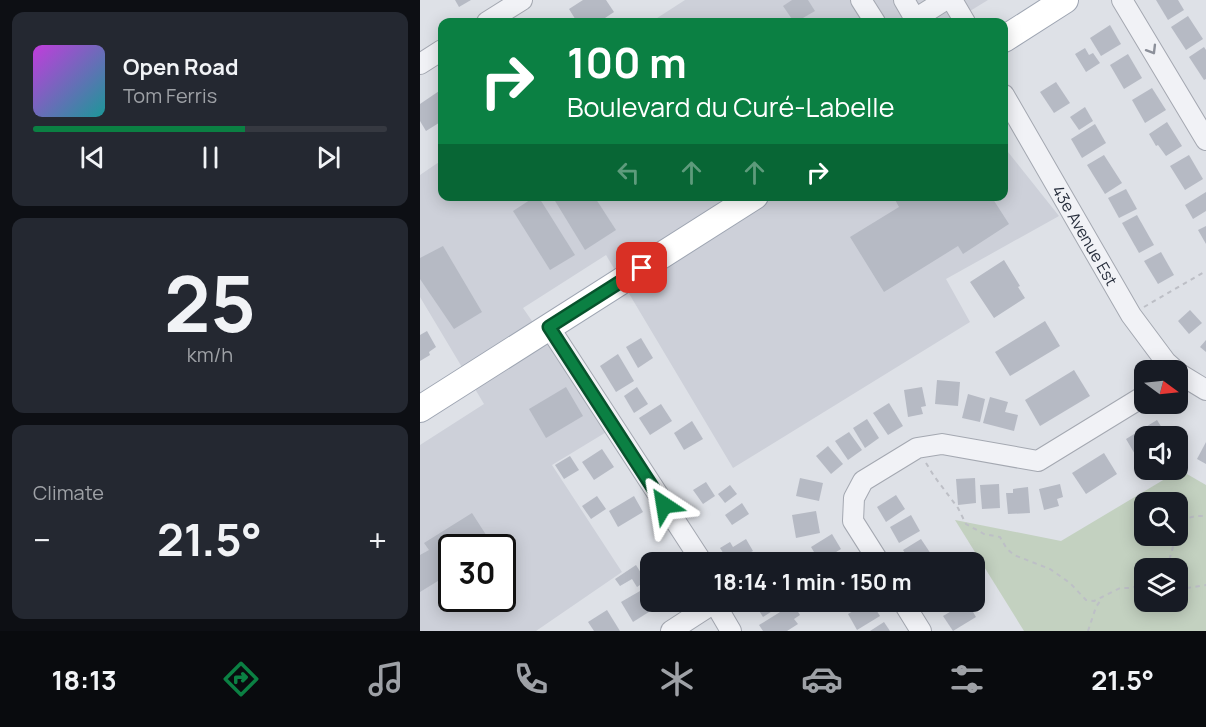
<!DOCTYPE html>
<html lang="en">
<head>
<meta charset="utf-8">
<style>
  :root { --surface:#171b24; --page:#242831; --text:#f1f3f6; --muted:#9ea1a6; --line:#363941; --accent:#0b8043 }
  body { margin:0; font-family:Manrope,sans-serif; background:var(--page); color:var(--text); height:100vh; display:flex; flex-direction:column; font-size:22px; white-space:nowrap }
  * { box-sizing:border-box; margin:0 }
  p { font-size:20px; color:var(--muted) }
  .icon { flex:none; width:33px; height:33px; fill:none; stroke:currentColor; stroke-width:2; stroke-linecap:round; stroke-linejoin:round }
  .map { position:relative; flex:1; overflow:hidden }
  .panel { display:flex; flex-direction:column; gap:12px; padding:12px; background:#0d0f14; width:420px }
  .panel>* { flex:none }
  .banner { position:absolute; left:18px; top:18px; width:570px; height:183px; border-radius:12px; box-shadow:0 3px 15px #0003; background:#0b8043; color:#fff; overflow:hidden }
  .needle { width:39px; rotate:105deg }
  .controls { position:absolute; left:714px; top:360px; display:grid; gap:12px }
  .controls a { display:grid; place-items:center; width:54px; height:54px; border-radius:12px; background:var(--surface); box-shadow:0 3px 15px #0003; font-size:30px }
  .speed { position:absolute; left:18px; top:534px; display:flex; gap:12px; font-size:30px; font-weight:700; text-align:center }
  .speed>* { display:grid; place-content:center; width:78px; height:78px; border-radius:50%; background:var(--surface); box-shadow:0 3px 15px #0003; line-height:1 }
  .speed .limit { border:3px solid #111; border-radius:9px; background:#fff; color:#111 }
  .pin { position:absolute; display:grid; place-items:center; width:51px; height:51px; color:#fff; margin:-26px; border-radius:12px; box-shadow:0 3px 9px #0006 }
  .me { position:absolute; width:66px; margin:-33px; rotate:327deg; stroke-linejoin:round; filter:drop-shadow(0 0 4px #0008) }
  .turn { display:flex; align-items:center; gap:21px; height:126px; padding:0 30px; font-size:27px }
  .turn .icon { width:78px; height:78px; stroke-width:2.5 }
  .turn b { display:block; font-size:42px; line-height:51px }
  .lanes { display:flex; align-items:center; height:57px; padding:0 30px; background:#0003; justify-content:center; gap:30px; direction:ltr }
  .lanes .off { opacity:.35 }
  .big { font-size:45px; font-weight:700; line-height:1.1 }
  .panel .card { flex:1; display:flex; flex-direction:column; justify-content:center; gap:9px; min-width:0; padding:0 21px; border-radius:12px; background:var(--page) }
  .panel .dial { align-items:center; gap:0 }
  .dial b { font-size:78px; line-height:1 }
  .song { display:flex; align-items:center; gap:18px }
  .cover { width:72px; height:72px; border-radius:9px; background:linear-gradient(135deg,hsl(290 70% 55%),hsl(180 70% 35%)) }
  .played { height:6px; border-radius:3px; background:linear-gradient(90deg,var(--accent) 60%,var(--line) 60%) }
  .keys { display:flex; justify-content:space-around; direction:ltr }
  .heat { display:flex; justify-content:space-between; align-items:center; font-size:33px; direction:ltr }
  .trip { position:absolute; left:220px; top:552px; width:345px; height:60px; border-radius:12px; background:var(--surface); box-shadow:0 3px 15px #0003; font-weight:700; line-height:60px; text-align:center }
  .tab-bar { display:flex; height:96px; justify-content:space-around; align-items:center; background:#090b0e; color:var(--muted) }
  .tab-bar .icon { width:42px; height:42px }
  .tab-bar .selected { color:var(--accent) }
  .tab-bar b { font-size:27px; color:var(--text) }
  main { display:flex; flex:1; min-height:0 }
  .map>svg:first-child { display:block }
  .built { fill:#cdd0d9; fill-rule:evenodd }
  .green { fill:#c3d1c0; fill-rule:evenodd }
  .building { fill:#b6bac4 }
  .lines { fill:none; stroke-linecap:round; stroke-linejoin:round }
  .minor-casing { stroke:#a4a8b1; stroke-width:22 }
  .major-casing { stroke:#9ea5b2; stroke-width:28 }
  .path { stroke:#bdbfc6; stroke-width:2; stroke-dasharray:4.5 4.5; stroke-linecap:butt }
  .minor { stroke:#f1f2f6; stroke-width:20 }
  .major { stroke:#fff; stroke-width:26 }
  .oneway { stroke:#8c909a }
  .route-casing { stroke:#07532c; stroke-width:15 }
  .route { stroke:#0b8043; stroke-width:10 }
  .labels { text-anchor:middle; stroke-width:5; stroke-linejoin:round; paint-order:stroke }
  .street-label { font-size:16px; fill:#282f3d; stroke:#eef0f5 }
</style>
</head>
<body>
<main>
<section class="panel">
<div class="card">
<div class="song"><i class="cover"></i><div><b>Open Road</b><p>Tom Ferris</p></div></div>
<div class="played"></div>
<div class="keys"><svg class="icon" aria-label="previous" viewBox="0 0 24 24"><path d="M18 5L8 12l10 7zM5 5v14"/></svg><svg class="icon" aria-label="pause" viewBox="0 0 24 24"><path d="M8 5v14M16 5v14"/></svg><svg class="icon" aria-label="next" viewBox="0 0 24 24"><path d="M6 5l10 7-10 7zM19 5v14"/></svg></div>
</div>
<div class="card dial"><b>25</b><p>km/h</p></div>
<div class="card"><p>Climate</p>
<div class="heat"><a>−</a><b class="big">21.5°</b><a>+</a></div>
</div>
</section>
<div class="map">
<svg width="786" height="631" viewBox="0 0 786 631">
  <rect width="100%" height="100%" fill="#dee1e7"/>
  <!-- built -->
  <g class="built">
    <polygon points="265,0 568,0 532,22 231,22"/>
    <path d="M 584,147 L 639,216 L 526,279 L 550,322 L 313,468 L 186,255 L 103,308 L 188,431 L 132,465 L 202,572 L 116,631 L 0,631 L 0,445 L 64,404 L 0,297 L 0,175 L 22,160 L 22,196 L 584,196 ZM 32,548 L 82,548 L 82,598 L 32,598 Z"/>
  </g>
  <!-- green -->
  <path class="green" d="M 760,470 L 786,485 L 786,631 L 604,631 L 535,520 L 641,541 ZM 724,502 L 758,502 L 758,536 L 724,536 ZM 724,568 L 758,568 L 758,602 L 724,602 Z"/>
  <!-- building -->
  <g class="building">
    <polygon points="35,0 51,0 39,7"/>
    <polygon points="163,0 186,0 194,12 179,22 157,22 149,9"/>
    <polygon points="372,0 388,0 395,11 376,22 374,22 363,6"/>
    <polygon points="736,0 758,0 764,10 748,20"/>
    <polygon points="768,16 783,39 766,50 751,27"/>
    <polygon points="690,25 701,44 681,56 670,38"/>
    <polygon points="784,47 786,50 786,79 784,80 769,57"/>
    <polygon points="665,48 669,55 673,53 680,63 666,72 655,54"/>
    <polygon points="708,54 722,78 704,89 690,65"/>
    <polygon points="636,82 650,103 634,113 620,92"/>
    <polygon points="732,88 746,110 725,123 712,100"/>
    <polygon points="22,89 22,121 6,131 0,121 0,104"/>
    <polygon points="665,107 673,121 659,130 650,117"/>
    <polygon points="747,122 762,146 746,156 738,145 736,146 729,134"/>
    <polygon points="675,124 686,143 662,158 651,139"/>
    <polygon points="684,155 702,183 685,194 667,165"/>
    <polygon points="769,155 783,179 765,190 750,166"/>
    <polygon points="706,189 717,209 699,218 688,198"/>
    <polygon points="786,192 786,211 773,219 765,205"/>
    <polygon points="116,196 118,196 155,255 130,270 93,211"/>
    <polygon points="132,196 174,196 196,230 165,250"/>
    <polygon points="473,196 571,196 589,224 543,254 538,246 464,292 430,237 479,207"/>
    <polygon points="717,215 734,245 719,253 702,223"/>
    <polygon points="786,226 786,244 778,230"/>
    <polygon points="23,246 62,312 34,329 0,279 0,258"/>
    <polygon points="741,252 754,275 738,284 724,261"/>
    <polygon points="584,260 600,286 598,287 605,298 574,318 550,282"/>
    <polygon points="770,310 782,323 769,334 758,321"/>
    <polygon points="625,321 640,346 590,376 575,352"/>
    <polygon points="7,331 16,347 9,352 10,355 0,361 0,335"/>
    <polygon points="221,338 233,358 218,368 206,347"/>
    <polygon points="786,340 786,352 780,347"/>
    <polygon points="198,354 214,381 196,392 180,366"/>
    <polygon points="654,370 670,396 620,426 605,400"/>
    <polygon points="517,380 540,382 538,406 515,404"/>
    <polygon points="146,387 163,416 126,438 109,409"/>
    <polygon points="217,387 228,404 214,413 204,396"/>
    <polygon points="502,387 506,406 501,407 503,414 488,417 484,390"/>
    <polygon points="548,394 565,399 560,422 542,418"/>
    <polygon points="570,397 588,402 585,412 598,415 594,431 563,423"/>
    <polygon points="469,403 483,426 468,435 453,413"/>
    <polygon points="241,404 252,421 230,435 219,418"/>
    <polygon points="447,419 459,438 445,448 433,428"/>
    <polygon points="737,420 747,436 724,436 724,458 719,461 706,439"/>
    <polygon points="272,421 283,439 264,450 254,433"/>
    <polygon points="429,432 442,450 428,460 415,441"/>
    <polygon points="786,442 786,464 777,459"/>
    <polygon points="408,446 423,464 411,474 396,456"/>
    <polygon points="182,449 194,467 174,480 162,462"/>
    <polygon points="684,453 697,474 666,494 652,473"/>
    <polygon points="150,456 159,470 144,479 135,465"/>
    <polygon points="380,478 403,483 399,501 376,496"/>
    <polygon points="555,478 556,503 538,505 536,479"/>
    <polygon points="286,482 295,496 283,504 273,490"/>
    <polygon points="579,484 580,508 562,509 560,485"/>
    <polygon points="640,484 643,497 637,499 639,506 624,510 619,489"/>
    <polygon points="310,485 317,494 305,503 298,494"/>
    <polygon points="608,487 610,513 588,514 586,493 593,493 593,489"/>
    <polygon points="476,495 485,509 466,522 457,507"/>
    <polygon points="177,496 186,509 171,519 162,506"/>
    <polygon points="214,496 223,512 198,527 189,511"/>
    <polygon points="322,503 329,514 312,525 305,515"/>
    <polygon points="396,511 400,533 376,538 372,515"/>
    <polygon points="52,513 70,541 60,548 32,548 32,566 23,571 26,576 0,592 0,555 9,550 4,543"/>
    <polygon points="491,515 500,531 479,543 470,527"/>
    <polygon points="412,534 421,549 400,562 391,547"/>
    <polygon points="326,539 333,551 327,554 329,558 321,562 309,562 300,548 310,542 313,547"/>
    <polygon points="501,539 511,554 497,562 491,562 483,550"/>
    <polygon points="424,557 427,562 414,562"/>
    <polygon points="216,565 226,581 217,587 212,579 200,586 195,579"/>
    <polygon points="220,591 232,610 213,622 201,602"/>
    <polygon points="329,602 342,602 333,607"/>
    <polygon points="350,602 353,602 357,608 343,617 338,609"/>
    <polygon points="420,602 435,602 424,608"/>
    <polygon points="449,602 451,602 460,616 437,630 428,614"/>
    <polygon points="514,602 532,602 519,609"/>
    <polygon points="547,602 556,617 533,631 523,616"/>
    <polygon points="373,604 380,615 374,619 378,624 367,631 343,631 339,625"/>
    <polygon points="187,610 200,631 174,631 168,622"/>
    <polygon points="464,622 470,631 450,631"/>
  </g>
  <g class="lines">
    <!-- minor casing -->
    <g class="minor-casing">
      <g id="minor">
        <polyline points="441,0 455,22"/>
        <polyline points="484,0 495,19 525,0"/>
        <polyline points="532,0 545,22"/>
        <polyline points="702,0 786,140"/>
        <polyline points="67,22 102,0"/>
        <polyline points="0,64 22,50"/>
        <path id="s1" d="M 584,95 L 711,315 L 746,362 L 755,370"/>
        <polyline points="129,327 282,562"/>
        <polyline points="758,373 786,390"/>
        <polyline points="459,562 433,521 434,498 443,481 497,448 522,444 618,461 724,396"/>
        <polyline points="294,602 311,631"/>
        <polyline points="483,602 501,631"/>
        <polyline points="251,631 294,603"/>
      </g>
    </g>
    <!-- major casing -->
    <g class="major-casing">
      <g id="major">
        <polyline points="584,39 645,0"/>
        <polyline points="0,409 335,196"/>
      </g>
    </g>
    <!-- path -->
    <g class="path">
      <polyline points="724,307 786,271"/>
      <polyline points="506,463 514,476 538,508 546,524 564,534 580,537 587,549 594,555 630,569 650,583 666,600 674,601 700,588 712,588 724,582"/>
      <polyline points="758,528 760,520 776,516 786,516"/>
      <polyline points="747,568 756,536"/>
      <polyline points="758,585 767,588 786,585"/>
      <polyline points="668,631 676,607 682,598"/>
    </g>
    <!-- minor -->
    <use href="#minor" class="minor"/>
    <!-- major -->
    <use href="#major" class="major"/>
  </g>
  <!-- one-way arrows -->
  <defs><path id="oneway-chevron" d="M-2-3.5L2.5 0L-2 3.5" fill="none" stroke-width="1.6" stroke-linecap="round" stroke-linejoin="round" transform="scale(1.5)"/></defs>
  <use class="oneway" href="#oneway-chevron" transform="translate(732 50) rotate(59)"/>
  <g class="lines">
    <!-- route casing -->
    <g class="route-casing">
      <polyline id="route" points="222,268 129,327 244,505"/>
    </g>
    <!-- route -->
    <use href="#route" class="route"/>
  </g>
  <g class="labels">
    <!-- street labels -->
    <g class="street-label">
      <text dy="6" stroke="none"><textPath href="#s1" startOffset="162">43e Avenue Est</textPath></text>
    </g>
  </g>
</svg>
<div class="controls">
<a><svg class="needle" viewBox="-14 -14 28 28"><path d="M0-13l5 13h-10z" fill="#e53935"/><path d="M0 13l5-13h-10z" fill="#9ea1a6"/></svg></a>
<a><svg class="icon" aria-label="sound" viewBox="0 0 24 24"><path d="M4 9h4l5-4v14l-5-4H4zM17 9q2 3 0 6"/></svg></a>
<a><svg class="icon" aria-label="search" viewBox="0 0 24 24"><circle cx="10" cy="10" r="6"/><path d="M15 15l6 6"/></svg></a>
<a><svg class="icon" aria-label="layers" viewBox="0 0 24 24"><path d="M12 4l9 5-9 5-9-5zM3 14l9 5 9-5"/></svg></a>
</div>
<div class="speed"><div class="limit">30</div></div>
<div class="pin" style="left:222px;top:268px;background:#d93025"><svg class="icon" aria-label="arrive" viewBox="0 0 24 24"><path d="M6 21V4h12l-3 4 3 4H6"/></svg></div>
<svg class="me" style="left:244px;top:505px" viewBox="-20 -20 40 40"><path d="M0-17L14 15 0 8-14 15z" fill="#0b8043" stroke="#fff" stroke-width="4"/></svg>
<div class="trip">18:14 · 1 min · 150 m</div>
<div class="banner">
<div class="turn"><svg class="icon" aria-label="right" viewBox="0 0 24 24"><path d="M7 20v-9h11M14 6l5 5-5 5"/></svg><div><b>100 m</b>Boulevard du Curé-Labelle</div></div>
<div class="lanes"><svg class="icon off" aria-label="left" viewBox="0 0 24 24"><path d="M17 20v-9H6M10 6l-5 5 5 5"/></svg><svg class="icon off" aria-label="ahead" viewBox="0 0 24 24"><path d="M12 20V5M6 11l6-6 6 6"/></svg><svg class="icon off" aria-label="ahead" viewBox="0 0 24 24"><path d="M12 20V5M6 11l6-6 6 6"/></svg><svg class="icon" aria-label="right" viewBox="0 0 24 24"><path d="M7 20v-9h11M14 6l5 5-5 5"/></svg></div>
</div>
</div>
</main>
<nav class="tab-bar">
<b>18:13</b>
<svg class="icon selected" aria-label="directions" viewBox="0 0 24 24"><path d="M12 3l9 9-9 9-9-9zM9 14v-3h6M13 9l2 2-2 2"/></svg>
<svg class="icon" aria-label="music" viewBox="0 0 24 24"><path d="M9 18V5l10-2v13"/><circle cx="6" cy="18" r="3"/><circle cx="16" cy="16" r="3"/></svg>
<svg class="icon" aria-label="phone" viewBox="0 0 24 24"><path d="M5 4h4l2 5-3 2q2 4 5 5l2-3 5 2v4C11 20 4 13 5 4z"/></svg>
<svg class="icon" aria-label="climate" viewBox="0 0 24 24"><path d="M12 3v18M4 7l16 10M4 17L20 7"/></svg>
<svg class="icon" aria-label="car" viewBox="0 0 24 24"><path d="M5 17H2v-5l4-1 3-4h7l3 4 3 1v5h-3M9 17h6M6 11h13"/><circle cx="7" cy="17" r="2"/><circle cx="17" cy="17" r="2"/></svg>
<svg class="icon" aria-label="filters" viewBox="0 0 24 24"><path d="M4 7h16M4 17h16"/><circle cx="9" cy="7" r="2"/><circle cx="15" cy="17" r="2"/></svg>
<b>21.5°</b>
</nav>
</body>
</html>
